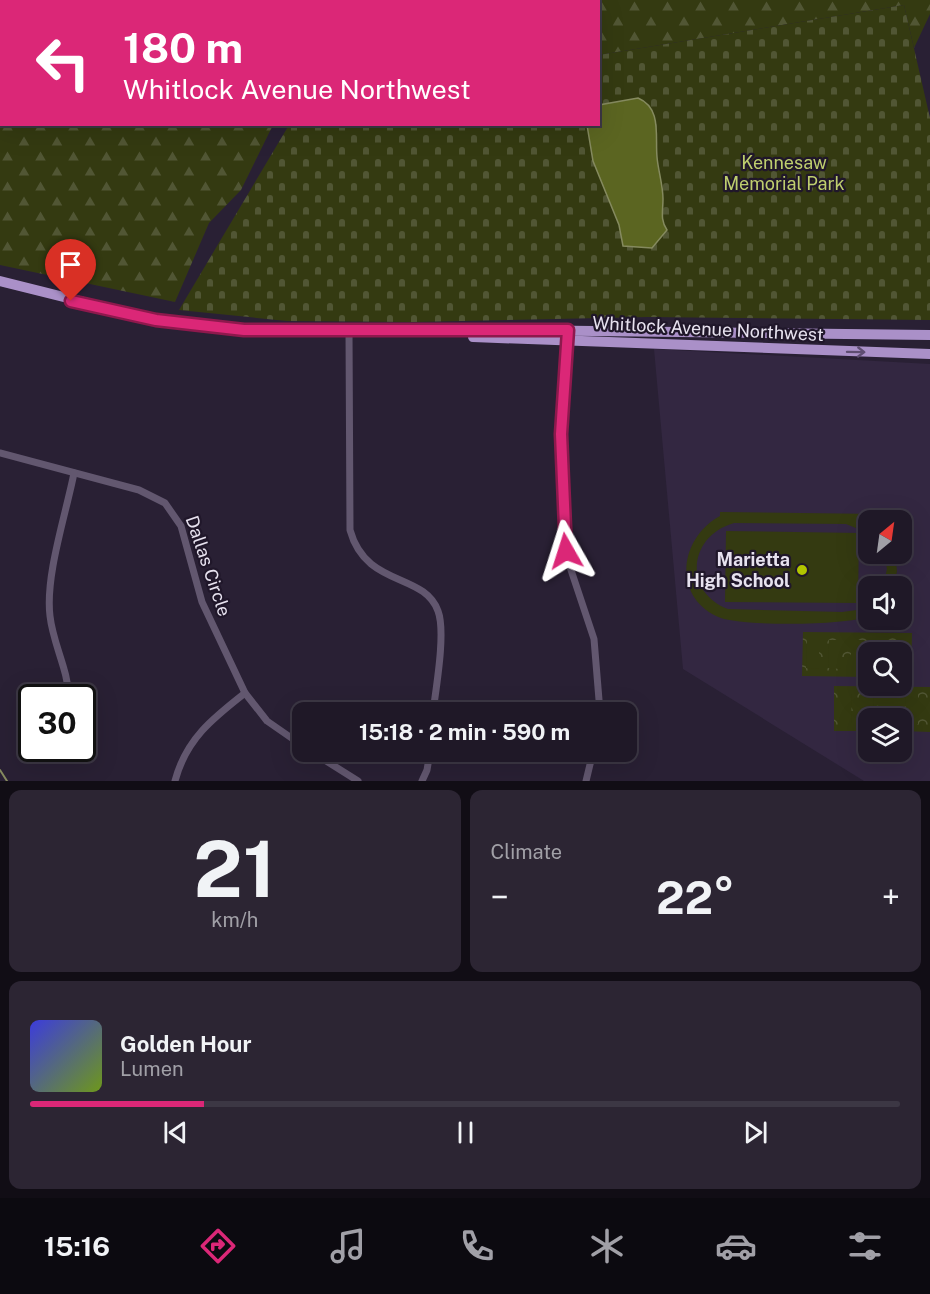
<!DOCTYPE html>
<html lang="en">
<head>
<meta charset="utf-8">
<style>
  :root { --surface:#1f1827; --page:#2c2533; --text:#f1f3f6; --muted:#a1a0a7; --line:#3c3744; --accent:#db2777 }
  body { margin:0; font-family:"Public Sans",sans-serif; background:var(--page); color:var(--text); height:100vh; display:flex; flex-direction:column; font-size:22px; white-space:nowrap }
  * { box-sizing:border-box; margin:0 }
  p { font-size:20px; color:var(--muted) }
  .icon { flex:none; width:33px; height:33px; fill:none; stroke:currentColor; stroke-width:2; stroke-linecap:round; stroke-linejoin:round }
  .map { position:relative; height:781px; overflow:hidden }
  .side { display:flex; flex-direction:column; gap:9px; padding:9px; background:#110d15; flex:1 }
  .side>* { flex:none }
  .top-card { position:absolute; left:0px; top:0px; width:600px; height:126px; box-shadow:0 6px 24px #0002,0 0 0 2px var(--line); background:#db2777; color:#fff; overflow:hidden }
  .needle { width:39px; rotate:29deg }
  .fabs { position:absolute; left:858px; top:510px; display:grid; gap:12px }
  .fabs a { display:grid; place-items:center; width:54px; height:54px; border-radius:12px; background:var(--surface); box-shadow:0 6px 24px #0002,0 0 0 2px var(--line); font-size:30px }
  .speed { position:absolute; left:18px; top:684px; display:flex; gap:12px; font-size:30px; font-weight:700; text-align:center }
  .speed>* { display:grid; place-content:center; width:78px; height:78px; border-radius:50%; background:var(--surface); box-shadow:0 6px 24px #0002,0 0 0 2px var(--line); line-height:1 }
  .speed .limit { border:3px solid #111; border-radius:9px; background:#fff; color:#111 }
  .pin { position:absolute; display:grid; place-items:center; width:51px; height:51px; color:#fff; margin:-62px -26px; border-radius:50% 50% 50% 0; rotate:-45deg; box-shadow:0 0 6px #0007 }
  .pin .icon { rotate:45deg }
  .me { position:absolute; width:66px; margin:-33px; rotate:354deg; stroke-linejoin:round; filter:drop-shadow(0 0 4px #0008) }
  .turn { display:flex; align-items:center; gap:21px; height:126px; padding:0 24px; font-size:27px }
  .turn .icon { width:78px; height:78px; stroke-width:2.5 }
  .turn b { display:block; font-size:42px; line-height:51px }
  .big { font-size:45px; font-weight:700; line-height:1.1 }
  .side .card { flex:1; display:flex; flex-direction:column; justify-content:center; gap:9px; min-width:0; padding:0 21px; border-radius:12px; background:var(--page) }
  .side .dial { align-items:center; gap:0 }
  .dial b { font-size:78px; line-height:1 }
  .song { display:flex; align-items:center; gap:18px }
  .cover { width:72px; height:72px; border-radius:9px; background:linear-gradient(135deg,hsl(240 70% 55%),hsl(80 70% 35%)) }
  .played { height:6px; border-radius:3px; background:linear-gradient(90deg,var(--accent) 20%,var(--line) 20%) }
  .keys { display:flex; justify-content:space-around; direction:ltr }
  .heat { display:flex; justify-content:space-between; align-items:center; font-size:33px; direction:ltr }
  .side .tiles { flex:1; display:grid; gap:9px; grid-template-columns:1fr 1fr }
  .card:last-child { grid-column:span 2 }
  .trip { position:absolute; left:292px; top:702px; width:345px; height:60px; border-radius:12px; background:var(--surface); box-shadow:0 6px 24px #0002,0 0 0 2px var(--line); font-weight:700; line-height:60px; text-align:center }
  .tab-bar { display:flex; height:96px; justify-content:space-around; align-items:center; background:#0c0a10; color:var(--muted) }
  .tab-bar .icon { width:42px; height:42px }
  .tab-bar .current { color:var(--accent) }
  .tab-bar b { font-size:27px; color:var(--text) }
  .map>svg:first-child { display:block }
  .built { fill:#332741; fill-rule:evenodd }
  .forest { fill:url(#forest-firs) }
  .cemetery { fill:url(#cemetery-stones) }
  .park { fill:url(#park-crowns) }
  .pitch { fill:#343a11 }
  .water { fill:#5b6521; stroke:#858a5f; stroke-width:1.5 }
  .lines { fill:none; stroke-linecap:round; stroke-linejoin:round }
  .stream { stroke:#858a5f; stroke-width:2 }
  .minor { stroke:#62576f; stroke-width:7 }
  .trunk { stroke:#aa90c8; stroke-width:10 }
  .oneway { stroke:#5e4d71 }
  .route-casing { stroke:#8e194d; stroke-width:15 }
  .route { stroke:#db2777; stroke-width:10 }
  .poi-dot { fill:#b1c500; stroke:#20172a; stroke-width:2 }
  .labels { text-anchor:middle; stroke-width:4.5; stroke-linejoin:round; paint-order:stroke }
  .park-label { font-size:18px; fill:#bece6e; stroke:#20172a }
  .street-label { font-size:18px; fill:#e7e2ef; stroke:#20172a }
  .poi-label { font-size:18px; font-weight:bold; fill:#e7e2ef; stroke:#20172a; text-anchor:end }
</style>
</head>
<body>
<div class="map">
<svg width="930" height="781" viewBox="0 0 930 781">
  <defs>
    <pattern id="forest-firs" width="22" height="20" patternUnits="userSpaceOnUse" patternTransform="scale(1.5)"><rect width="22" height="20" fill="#343a11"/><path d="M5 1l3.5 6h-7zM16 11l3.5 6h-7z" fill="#515634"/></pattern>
    <pattern id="cemetery-stones" width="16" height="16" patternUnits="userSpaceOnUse" patternTransform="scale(1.5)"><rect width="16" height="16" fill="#343a11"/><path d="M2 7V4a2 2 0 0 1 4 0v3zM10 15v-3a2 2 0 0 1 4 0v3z" fill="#515634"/></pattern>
    <pattern id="park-crowns" width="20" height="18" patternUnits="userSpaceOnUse" patternTransform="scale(1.5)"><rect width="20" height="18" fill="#343a11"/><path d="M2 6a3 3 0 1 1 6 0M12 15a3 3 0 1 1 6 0" fill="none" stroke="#515634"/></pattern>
  </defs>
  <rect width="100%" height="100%" fill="#292034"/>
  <!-- built -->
  <path class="built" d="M 654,349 L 930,364 L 930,781 L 864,781 L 683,669 ZM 868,520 L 902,520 L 902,554 L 868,554 ZM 868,586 L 902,586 L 902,620 L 868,620 ZM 868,652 L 902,652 L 902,686 L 868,686 ZM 868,718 L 902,718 L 902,752 L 868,752 Z"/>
  <!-- forest -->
  <g class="forest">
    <polygon points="0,0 350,0 2,2 2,124 273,125 241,190 209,223 175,302 0,265"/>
    <polygon points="601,0 930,0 930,14 914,48 904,5 599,55"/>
  </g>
  <!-- cemetery -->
  <g class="cemetery">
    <polygon points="361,0 601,0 599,52 598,2"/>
    <polygon points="904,5 930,118 930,320 648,317 413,322 287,321 179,310 289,125 598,124 599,55"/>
  </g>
  <!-- park -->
  <g class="park">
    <polygon points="803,632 912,633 911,677 902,677 902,652 868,652 868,677 802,676"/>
    <polygon points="834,686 930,687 930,732 902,731 902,718 868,718 868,731 834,731"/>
  </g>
  <!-- pitch -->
  <g class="pitch">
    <path d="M 720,512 L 879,514 L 878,520 L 868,520 L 868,533 L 846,524 L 734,523 C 688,536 683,592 728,609 L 842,612 L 857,610 L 868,604 L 868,616 C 848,626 743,626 721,618 C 672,599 678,539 720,516 Z"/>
    <polygon points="726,531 859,533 858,603 725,602"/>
    <polygon points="884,554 895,554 897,571 894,586 883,586 887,569"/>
    <polygon points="807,640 819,640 819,669 806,668"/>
    <polygon points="829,640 841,640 841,669 828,668"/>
    <polygon points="851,640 864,640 863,669 851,669"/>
    <polygon points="895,641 908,641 908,670 902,670 902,652 895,652"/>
    <polygon points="839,694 852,694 851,723 839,723"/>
    <polygon points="861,694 874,694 873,718 868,718 868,723 861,723"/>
    <rect x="883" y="695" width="13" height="23"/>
    <polygon points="906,695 918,695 918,724 905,724"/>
  </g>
  <!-- water -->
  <path class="water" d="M 638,98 C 662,108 655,136 657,157 C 658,170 663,185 663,199 C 663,211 660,220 667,230 L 652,248 L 623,246 L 619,225 L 593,161 L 587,125 L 598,124 L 599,105 Z"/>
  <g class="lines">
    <!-- stream -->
    <polyline class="stream" points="0,770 7,781"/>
    <!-- minor -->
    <g class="minor">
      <path d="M 349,331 L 350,530 C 366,588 424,572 438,611 C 446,632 436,688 433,712"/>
      <polyline points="568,337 561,434 563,534 570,567 594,639 600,712"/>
      <polyline points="0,453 139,490 165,503 181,526 202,602 245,693 267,721 303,746"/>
      <path d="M 69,698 C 68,669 53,644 50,616 C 45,576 66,514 74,473"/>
      <polyline points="312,752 358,781"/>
      <path d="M 175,781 C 186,739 213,718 245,693"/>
      <polyline points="422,781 427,770 430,752"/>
      <polyline points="586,781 593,752"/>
    </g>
    <!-- trunk -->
    <g class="trunk">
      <polyline points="0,281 156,320 244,330 507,330 930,335"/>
      <polyline points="473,337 930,354"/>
    </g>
  </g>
  <!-- one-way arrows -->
  <defs><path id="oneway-shaft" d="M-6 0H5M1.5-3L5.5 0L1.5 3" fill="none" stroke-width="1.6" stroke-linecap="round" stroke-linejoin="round" transform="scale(1.5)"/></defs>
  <use class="oneway" href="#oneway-shaft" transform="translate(856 352) rotate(1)"/>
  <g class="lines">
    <!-- route casing -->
    <g class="route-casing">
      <polyline id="route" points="71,301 156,320 244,330 568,330 561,434 566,551"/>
    </g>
    <!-- route -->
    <use href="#route" class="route"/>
  </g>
  <!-- markers -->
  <circle class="poi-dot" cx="802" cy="570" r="6"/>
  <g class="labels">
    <!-- park labels -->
    <g class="park-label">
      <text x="784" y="169">Kennesaw<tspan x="784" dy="21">Memorial Park</tspan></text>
    </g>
    <!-- street labels -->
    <g class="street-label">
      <text transform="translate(708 329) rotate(3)" y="6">Whitlock Avenue Northwest</text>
      <text transform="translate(208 566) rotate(71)" y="6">Dallas Circle</text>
    </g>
    <!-- poi labels -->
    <g class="poi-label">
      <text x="790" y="566">Marietta<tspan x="790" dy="21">High School</tspan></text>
    </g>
  </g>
</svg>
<div class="fabs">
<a><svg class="needle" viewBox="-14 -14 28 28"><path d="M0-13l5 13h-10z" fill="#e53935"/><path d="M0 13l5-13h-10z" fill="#a1a0a7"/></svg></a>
<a><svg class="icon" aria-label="sound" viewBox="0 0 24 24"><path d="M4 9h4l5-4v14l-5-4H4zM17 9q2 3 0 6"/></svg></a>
<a><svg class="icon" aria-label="search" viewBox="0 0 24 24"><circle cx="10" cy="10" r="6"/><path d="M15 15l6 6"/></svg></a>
<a><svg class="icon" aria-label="layers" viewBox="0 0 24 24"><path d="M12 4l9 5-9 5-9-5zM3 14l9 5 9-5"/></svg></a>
</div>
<div class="speed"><div class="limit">30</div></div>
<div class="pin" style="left:71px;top:301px;background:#d93025"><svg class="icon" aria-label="arrive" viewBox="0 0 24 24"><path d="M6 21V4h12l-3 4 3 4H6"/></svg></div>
<svg class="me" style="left:566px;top:551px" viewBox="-20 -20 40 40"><path d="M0-17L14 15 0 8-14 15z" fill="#db2777" stroke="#fff" stroke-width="4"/></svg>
<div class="trip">15:18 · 2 min · 590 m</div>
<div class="top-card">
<div class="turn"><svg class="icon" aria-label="left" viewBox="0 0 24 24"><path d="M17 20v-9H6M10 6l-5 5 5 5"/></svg><div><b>180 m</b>Whitlock Avenue Northwest</div></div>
</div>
</div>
<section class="side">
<div class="tiles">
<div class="card dial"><b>21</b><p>km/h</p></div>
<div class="card"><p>Climate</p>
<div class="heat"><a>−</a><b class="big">22°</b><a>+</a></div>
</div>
<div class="card">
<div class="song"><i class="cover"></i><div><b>Golden Hour</b><p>Lumen</p></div></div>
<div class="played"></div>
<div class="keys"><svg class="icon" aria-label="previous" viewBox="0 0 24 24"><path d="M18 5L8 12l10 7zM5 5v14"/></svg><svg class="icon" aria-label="pause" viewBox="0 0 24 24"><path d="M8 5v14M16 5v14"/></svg><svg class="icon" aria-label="next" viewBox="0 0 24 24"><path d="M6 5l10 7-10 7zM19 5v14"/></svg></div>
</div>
</div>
</section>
<nav class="tab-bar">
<b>15:16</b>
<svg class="icon current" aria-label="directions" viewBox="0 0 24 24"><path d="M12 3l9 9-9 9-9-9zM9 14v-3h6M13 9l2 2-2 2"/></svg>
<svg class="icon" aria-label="music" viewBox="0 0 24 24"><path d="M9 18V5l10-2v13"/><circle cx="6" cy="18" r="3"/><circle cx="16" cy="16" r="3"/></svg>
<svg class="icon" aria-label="phone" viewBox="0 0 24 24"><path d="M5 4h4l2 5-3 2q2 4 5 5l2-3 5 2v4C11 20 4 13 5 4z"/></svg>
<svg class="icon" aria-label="climate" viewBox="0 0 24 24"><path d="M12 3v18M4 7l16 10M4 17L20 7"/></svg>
<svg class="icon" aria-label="car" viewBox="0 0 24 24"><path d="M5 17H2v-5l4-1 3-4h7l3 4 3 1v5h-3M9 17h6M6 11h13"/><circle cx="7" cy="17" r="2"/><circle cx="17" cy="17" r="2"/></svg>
<svg class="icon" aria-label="filters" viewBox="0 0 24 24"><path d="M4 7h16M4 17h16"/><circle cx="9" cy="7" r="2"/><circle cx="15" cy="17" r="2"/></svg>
</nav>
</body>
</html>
